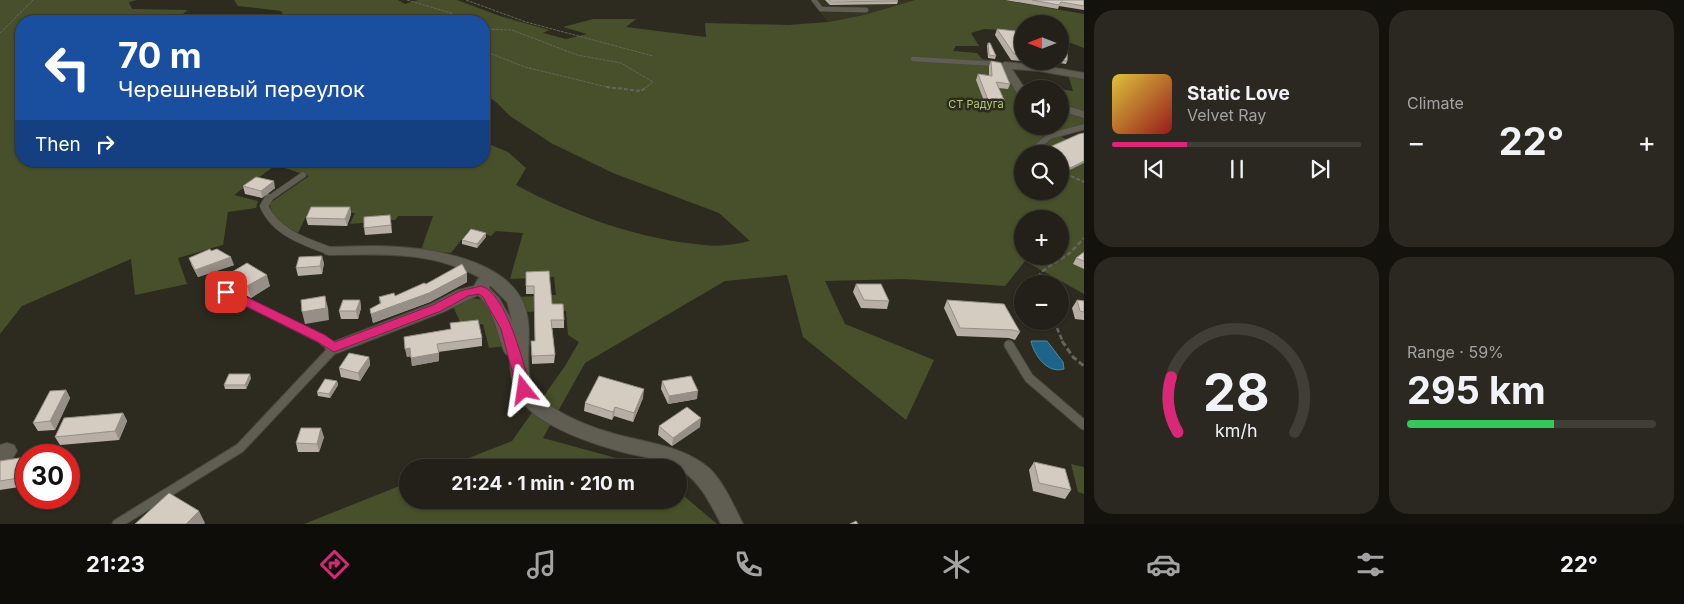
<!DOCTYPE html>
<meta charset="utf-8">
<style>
body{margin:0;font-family:Inter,sans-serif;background:#2a2821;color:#f1f3f6;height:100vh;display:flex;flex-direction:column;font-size:19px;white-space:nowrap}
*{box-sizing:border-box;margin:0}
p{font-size:16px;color:#a2a3a2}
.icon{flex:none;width:28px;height:28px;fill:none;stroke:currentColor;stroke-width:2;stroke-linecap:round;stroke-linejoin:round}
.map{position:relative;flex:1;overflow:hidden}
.sheet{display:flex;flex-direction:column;gap:10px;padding:10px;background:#13120d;width:600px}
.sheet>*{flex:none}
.top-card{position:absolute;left:15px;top:15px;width:475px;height:152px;border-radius:20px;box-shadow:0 1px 4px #0004,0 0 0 1px #3f3e37;background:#1a4fa0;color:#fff;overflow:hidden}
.needle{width:32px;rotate:270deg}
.controls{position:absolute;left:1014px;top:15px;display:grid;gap:10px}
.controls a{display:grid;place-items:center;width:55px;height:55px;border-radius:50%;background:#222018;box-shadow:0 1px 4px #0004,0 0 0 1px #3f3e37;font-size:25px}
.speed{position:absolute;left:15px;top:444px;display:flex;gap:10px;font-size:25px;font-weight:700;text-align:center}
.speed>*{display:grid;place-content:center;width:65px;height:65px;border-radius:50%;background:#222018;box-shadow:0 1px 4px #0004,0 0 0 1px #3f3e37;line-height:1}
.speed .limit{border:8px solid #d22;background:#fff;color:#111}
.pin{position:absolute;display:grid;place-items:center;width:42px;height:42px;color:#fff;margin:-21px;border-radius:10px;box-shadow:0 2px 8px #0006}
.me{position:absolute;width:55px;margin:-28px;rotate:345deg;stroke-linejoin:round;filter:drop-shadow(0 0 4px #0008)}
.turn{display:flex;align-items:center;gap:18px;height:105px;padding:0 20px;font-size:22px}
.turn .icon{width:65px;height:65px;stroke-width:2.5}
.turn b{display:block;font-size:35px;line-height:42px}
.then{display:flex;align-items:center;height:48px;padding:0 20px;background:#0003;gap:10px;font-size:19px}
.big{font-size:38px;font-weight:700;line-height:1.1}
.sheet .tile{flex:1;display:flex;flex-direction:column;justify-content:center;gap:8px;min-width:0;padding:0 18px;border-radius:20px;background:#2a2821}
.sheet .dial{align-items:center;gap:0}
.dial svg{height:130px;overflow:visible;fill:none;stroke:#3f3e37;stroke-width:7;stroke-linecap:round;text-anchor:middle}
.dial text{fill:#f1f3f6;stroke:none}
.song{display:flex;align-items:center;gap:15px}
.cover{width:60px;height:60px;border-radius:8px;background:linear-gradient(135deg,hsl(50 70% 55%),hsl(0 70% 35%))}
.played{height:5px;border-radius:2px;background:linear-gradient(90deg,#db2777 30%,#3f3e37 30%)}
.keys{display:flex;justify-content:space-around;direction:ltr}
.heat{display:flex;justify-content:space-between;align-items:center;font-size:28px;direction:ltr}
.charge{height:8px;border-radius:4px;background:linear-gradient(90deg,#34c759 59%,#3f3e37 0)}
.sheet .tiles{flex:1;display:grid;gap:10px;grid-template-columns:repeat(2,1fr)}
.trip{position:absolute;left:399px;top:459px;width:288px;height:50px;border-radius:25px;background:#222018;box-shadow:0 1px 4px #0004,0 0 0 1px #3f3e37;font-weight:700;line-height:50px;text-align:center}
.tabs{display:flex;height:80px;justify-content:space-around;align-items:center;background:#0e0d0a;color:#a2a3a2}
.tabs .icon{width:35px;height:35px}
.tabs .active{color:#db2777}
.tabs b{font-size:22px;color:#f1f3f6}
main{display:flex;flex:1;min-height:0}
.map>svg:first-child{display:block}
.built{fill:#373424}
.green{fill:#47502a;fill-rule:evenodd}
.water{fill:#1c6489;stroke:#55879f}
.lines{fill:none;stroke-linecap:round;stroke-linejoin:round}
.lane-far3-casing{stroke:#48473e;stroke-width:5.5}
.lane-far2-casing{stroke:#48473e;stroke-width:7}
.lane-far1-casing{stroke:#48473e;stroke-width:9}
.lane-casing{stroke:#48473e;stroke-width:11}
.street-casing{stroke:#48473e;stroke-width:2}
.path-far3{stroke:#66645b;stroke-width:1;stroke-dasharray:3 1;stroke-linecap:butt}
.path-far2{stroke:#66645b;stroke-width:2;stroke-dasharray:4 2;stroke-linecap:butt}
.path-far1{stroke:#66645b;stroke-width:2.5;stroke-dasharray:5 2.5;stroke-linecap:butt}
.path{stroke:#66645b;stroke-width:3;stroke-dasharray:6 3;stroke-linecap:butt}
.lane-far3{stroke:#605e52;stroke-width:4.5}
.lane-far2{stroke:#605e52;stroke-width:5.5}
.lane-far1{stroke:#605e52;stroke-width:8}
.lane{stroke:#605e52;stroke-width:9}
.street{fill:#605e52;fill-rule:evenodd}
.wall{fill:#b7afa6}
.shaded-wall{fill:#958f87}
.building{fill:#d5ccc1;stroke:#958f87}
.route{fill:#db2777;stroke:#8e194d}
.labels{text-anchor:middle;stroke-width:5;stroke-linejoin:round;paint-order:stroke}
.far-park-label{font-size:11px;fill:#b3ca6e;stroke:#2d2b20}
</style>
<main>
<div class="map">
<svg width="1084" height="524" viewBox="0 0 1084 524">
<rect width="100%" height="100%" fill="#2d2b20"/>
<path class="built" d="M810,0H915L864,15L828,22Z"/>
<path class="green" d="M0,0H137L129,2L132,9L188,10L174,21H21V161H484V142L508,152L526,168L516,185C571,215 642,240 705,245C719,247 737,244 750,241L719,213L613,173L551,143L510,116L497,103L484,93V21H286L281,11L238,6L234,0H398L405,4L418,0H457L500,16L549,30L543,33L566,39L587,34L563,27L593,19H636L626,27L706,37L705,23L788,25L828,22L864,15L915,0H1003L1084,14V48L1060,39V24H1022V31L984,29L971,33L979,46H956L953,51L977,53L982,59L1008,63L1022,89V126H1060V89H1048L1049,87L1073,91L1068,74L1084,77V129L1060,136L1084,149V294L1025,261L1005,286L904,279L825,281L845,324L934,360L906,420L803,337L787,275L725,281L585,363L543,438L649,467H446L512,441L565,366L579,342L568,335L566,311L521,312L517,297L556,295L554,277L510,279L523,233L496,231L491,236L469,230L451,253L421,250L433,216H398L395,220L350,224L355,213L308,212L298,233C284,225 271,221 270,203L309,176L276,165L234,195L258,201L256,208L228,212L223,245L178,258L187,284L135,295L131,259L22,306L0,334ZM1022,154H1060V191H1022ZM1022,219H1060V256H1022Z
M471,298L485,300L500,325L505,346L489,348L483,324L462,326L452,304Z
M1071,464L1084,467V494L1078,492Z
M407,483L408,500H678V491L717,524H304Z"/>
<path class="water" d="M1031,341H1047L1063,362L1064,369C1047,374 1034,355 1031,341Z"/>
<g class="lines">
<g class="lane-far3-casing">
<path id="lane-far3" d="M814,0L821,9L866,10
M913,59L998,64"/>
</g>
<g class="lane-far2-casing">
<path id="lane-far2" d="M1028,154L1050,136L1084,127
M267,200L303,175"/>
</g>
<g class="lane-far1-casing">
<path id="lane-far1" d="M269,198L264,206C275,232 305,242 330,251
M213,285L326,342"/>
</g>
<g class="lane-casing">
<path id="lane" d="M1009,345L1029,378L1084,425
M117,524L240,448L334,348L324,341"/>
</g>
<g class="street-casing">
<path id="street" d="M1005,62L1039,65L1084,73V79L1039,71L1012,69L1025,89H1022V96L1018,95L1000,65Z
M1060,104L1084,111V118L1060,111Z
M372,246C419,246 516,256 527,315C534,346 517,380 546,403C566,417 592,428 615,434C647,443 684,446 710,469C724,483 734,506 743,524H721C710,503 699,479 677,468C662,459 643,457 626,453C596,445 543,428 523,403C512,389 510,373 510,356C506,354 506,355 504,351C496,331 495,311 478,295L443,312L340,352L334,354L328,352L325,348L328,344L431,304L458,290L474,286L478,279L480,278C434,251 382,254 330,255L325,254L323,251L325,248L330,247ZM490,285L507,302L512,321L499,298L489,288Z
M7,443L14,445L17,451L7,467L0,469V445Z"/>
</g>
<path class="path-far3" d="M407,0L451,13L463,21
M466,0L526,22L653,56
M484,29L512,30L577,55L621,63L653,82L645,88
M0,33L33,0
M484,51L525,67L611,88"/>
<path class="path-far2" d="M606,87L641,91L647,87
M1060,171L1084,182"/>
<path class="path-far1" d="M1040,284L1037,280L1041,272L1070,253L1084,238
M1054,321L1063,342"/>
<path class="path" d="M1062,341L1073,357L1084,366"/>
<use href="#lane-far3" class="lane-far3"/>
<use href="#lane-far2" class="lane-far2"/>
<use href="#lane-far1" class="lane-far1"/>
<use href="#lane" class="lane"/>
<use href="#street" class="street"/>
</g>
<path class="wall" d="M825,0H897L898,1L897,4L830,5Z
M1005,0H1084V10L1059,6L1058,9Z
M997,29L1022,40V61H1032V62L1011,60L995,35Z
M1060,37L1067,61L1066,64L1053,62L1054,61H1060Z
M988,43L996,56L995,59L988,58L987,46Z
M991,61L1010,84L1008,89L998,88L1005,102L1003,108L986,106L976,80L978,74L989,76V66Z
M243,186L275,188L262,198L245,194Z
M350,207L351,214L347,226L308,225L306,218Z
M391,222L392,233L365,235L364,228Z
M486,237L477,248L462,244V240Z
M211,251L234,265L198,277L192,266L189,258Z
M1084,252V269L1073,264L1076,258Z
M324,263L322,274L298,276L296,268Z
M526,272L564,320V328H552L555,355L554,363L532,364L531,341H535L534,294H526Z
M467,273V282L430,302L373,323L370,309L380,304L379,297L395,296L426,284Z
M227,275L270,286L251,298L231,287Z
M856,284L889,301L887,309L861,308L853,292Z
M360,300L361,308L358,319H341L339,311Z
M947,300L1020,332L1015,340L1009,338L957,336L944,308Z
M1077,300L1084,301V320L1075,319L1072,308Z
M404,337L482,338V346L438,352L439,361L412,366L411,356L407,357Z
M369,357L370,365L360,381L341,377L339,368Z
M251,378L246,389H225L224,385Z
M337,381L338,385L330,398L318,396L317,392Z
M662,381L697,399L668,404L661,389Z
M66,390L70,398L55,430L38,431L33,423Z
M643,398L633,422L614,416L612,420L584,411L585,403Z
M123,413L127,421L119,440L60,445L55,437Z
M659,426L700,427L672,446L658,435Z
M324,437L319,452H298L296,443Z
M26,457V486L0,490V461Z
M1034,462L1071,490L1065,499L1033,491L1029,470Z"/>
<path class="shaded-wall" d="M1084,161V163L1068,171L1060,174V171Z
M274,181L275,188L262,198L261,191Z
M350,207L351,214L347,226L345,219Z
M486,233V237L477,248V244Z
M322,256L324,263L322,274L320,266Z
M231,257L234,265L198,277L195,270Z
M467,273V282L430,302L373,323L371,314Z
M267,275L270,286L251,298L247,286Z
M325,296L328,308L329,320L305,324L302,312Z
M360,300L361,308L358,319L356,311Z
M410,348L411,356L407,357L405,349Z
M439,353V361L412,366L411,358Z
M369,357L370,365L360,381L358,373Z
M250,374L251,378L246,389L245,385Z
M337,381L338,385L330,398L329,394Z
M644,389L643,398L633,422L634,413Z
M66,390L70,398L55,430L50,421Z
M698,391L697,399L668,404L669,396Z
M615,407L614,416L612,420L613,412Z
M123,413L127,421L119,440L115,431Z
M701,418L700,427L672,446L673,438Z
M321,428L324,437L319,452L317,444Z
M199,511L205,523L204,524H186Z"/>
<path class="building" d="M829,0H897L898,1L831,2Z
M1032,0H1084V6L1061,2L1059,5Z
M997,29L1016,31L1022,40V55L1014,54Z
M1060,37L1068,43L1067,61L1060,60Z
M988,43H990L996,56L989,55Z
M991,61L1001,63L1010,84L996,82L1005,102L988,100L978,74L992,76Z
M1084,133V161L1070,168L1060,171V154H1034L1079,134Z
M256,177L274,181L261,191L243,186Z
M311,207H350L345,219L306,218Z
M390,215L391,225L364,228V217Z
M471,229L486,233L477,244L462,240Z
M210,249L211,251L217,249L231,257L195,270L189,258Z
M1084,252V261L1076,258Z
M322,256L320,266L296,268L299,257Z
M247,263L267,275L247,286L227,275Z
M462,264L467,273L429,293L371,314L370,309L381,303L379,297L394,293L395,296L424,283L426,284Z
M549,271L552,304H563L564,320H551L555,355L532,356L531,341H535L534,286H526V272Z
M856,284H881L889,301L864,300Z
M325,296L326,308L302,312L301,300Z
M343,300H360L356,311H339Z
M947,300L1004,304L1020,332L1013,330L960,328Z
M1077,300L1084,301V312L1080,311Z
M478,320L482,338L437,344L439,353L411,358L410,348L405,349L404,337L451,329L450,323Z
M349,353L369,357L358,373L339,368Z
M229,374H250L245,385H224Z
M599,376L644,389L634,413L615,407L613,412L585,403Z
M691,376L698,391L669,396L662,381Z
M325,379L337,381L329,394L317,392Z
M66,390L50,421L33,423L50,391Z
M687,407L701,418L673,438L659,426Z
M123,413L115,431L55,437L64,418Z
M301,428H321L317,444L296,443Z
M26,457V473L24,477L0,481V461Z
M1034,462L1065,469L1071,490L1039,483Z
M169,493L199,511L186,524H135Z
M856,521L858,524H850Z"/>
<path class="route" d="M481,286C507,293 524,366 531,390L529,393H519L517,390L501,329L483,297L479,294L468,296L441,311L334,352L316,341L221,294L220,292L221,289H230L325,335L335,342L433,305L460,291Z"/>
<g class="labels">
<g class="far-park-label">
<text x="976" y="108">СТ Радуга</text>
</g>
</g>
</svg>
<div class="controls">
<a><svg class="needle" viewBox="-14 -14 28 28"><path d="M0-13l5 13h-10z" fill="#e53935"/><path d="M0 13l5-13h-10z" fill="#a2a3a2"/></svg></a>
<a><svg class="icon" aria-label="sound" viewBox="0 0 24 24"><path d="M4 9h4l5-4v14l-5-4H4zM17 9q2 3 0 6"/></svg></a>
<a><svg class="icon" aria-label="search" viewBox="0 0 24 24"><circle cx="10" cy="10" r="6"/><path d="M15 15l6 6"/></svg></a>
<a>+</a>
<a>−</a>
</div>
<div class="speed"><div class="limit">30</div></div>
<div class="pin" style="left:226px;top:292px;background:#d93025"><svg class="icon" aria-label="arrive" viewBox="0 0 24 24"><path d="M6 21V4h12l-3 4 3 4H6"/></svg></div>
<svg class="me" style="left:524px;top:390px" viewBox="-20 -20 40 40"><path d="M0-17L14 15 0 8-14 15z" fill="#db2777" stroke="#fff" stroke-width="4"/></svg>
<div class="trip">21:24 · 1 min · 210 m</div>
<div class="top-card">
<div class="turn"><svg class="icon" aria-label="left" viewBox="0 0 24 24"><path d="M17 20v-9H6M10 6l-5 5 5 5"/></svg><div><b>70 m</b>Черешневый переулок</div></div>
<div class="then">Then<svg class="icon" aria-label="right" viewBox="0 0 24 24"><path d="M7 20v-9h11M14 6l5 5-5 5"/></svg></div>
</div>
</div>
<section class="sheet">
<div class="tiles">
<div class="tile">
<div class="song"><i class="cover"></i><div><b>Static Love</b><p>Velvet Ray</p></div></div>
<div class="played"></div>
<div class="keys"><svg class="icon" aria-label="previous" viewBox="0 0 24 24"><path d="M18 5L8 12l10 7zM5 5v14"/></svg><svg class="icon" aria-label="pause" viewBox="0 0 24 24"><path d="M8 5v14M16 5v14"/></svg><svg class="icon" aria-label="next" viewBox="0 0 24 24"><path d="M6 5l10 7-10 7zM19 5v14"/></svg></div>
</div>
<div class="tile"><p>Climate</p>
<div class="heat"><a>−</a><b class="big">22°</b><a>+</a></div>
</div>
<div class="tile dial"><svg viewBox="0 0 100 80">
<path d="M14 69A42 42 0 1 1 86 69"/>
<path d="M14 69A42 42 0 0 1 10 35" stroke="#db2777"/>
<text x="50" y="56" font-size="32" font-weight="700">28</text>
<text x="50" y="72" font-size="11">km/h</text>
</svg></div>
<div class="tile"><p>Range · 59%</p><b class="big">295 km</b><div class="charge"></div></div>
</div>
</section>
</main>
<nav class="tabs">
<b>21:23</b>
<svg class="icon active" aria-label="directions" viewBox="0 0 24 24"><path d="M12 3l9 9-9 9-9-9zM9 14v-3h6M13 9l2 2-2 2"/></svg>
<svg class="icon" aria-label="music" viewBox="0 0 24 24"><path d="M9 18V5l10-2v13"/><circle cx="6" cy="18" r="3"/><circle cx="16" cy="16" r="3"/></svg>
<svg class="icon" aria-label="phone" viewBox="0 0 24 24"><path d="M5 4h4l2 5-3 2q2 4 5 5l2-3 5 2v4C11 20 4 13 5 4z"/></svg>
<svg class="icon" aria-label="climate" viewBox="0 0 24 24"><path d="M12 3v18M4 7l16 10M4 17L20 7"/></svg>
<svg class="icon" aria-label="car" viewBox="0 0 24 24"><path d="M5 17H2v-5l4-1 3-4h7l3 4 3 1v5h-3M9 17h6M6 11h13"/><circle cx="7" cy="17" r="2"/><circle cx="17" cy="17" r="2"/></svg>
<svg class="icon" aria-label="filters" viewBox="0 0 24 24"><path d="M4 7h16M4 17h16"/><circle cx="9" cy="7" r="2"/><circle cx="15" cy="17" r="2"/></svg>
<b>22°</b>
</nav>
